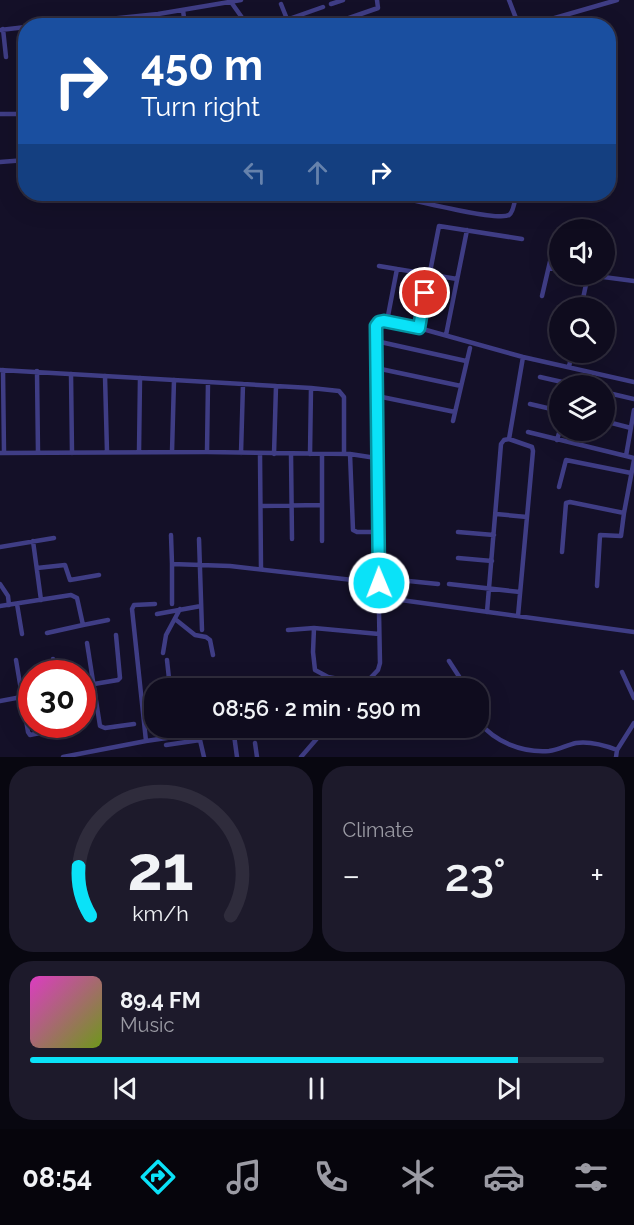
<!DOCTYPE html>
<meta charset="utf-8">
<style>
body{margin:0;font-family:Raleway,sans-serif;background:#1d1a2b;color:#f1f3f6;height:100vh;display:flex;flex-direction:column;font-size:22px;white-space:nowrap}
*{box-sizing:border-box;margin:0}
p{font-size:20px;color:#9b9ba4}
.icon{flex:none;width:33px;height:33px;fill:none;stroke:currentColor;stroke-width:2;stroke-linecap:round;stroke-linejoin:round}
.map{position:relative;height:757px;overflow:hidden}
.side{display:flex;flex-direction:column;gap:9px;padding:9px;background:#080710;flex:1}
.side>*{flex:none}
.guide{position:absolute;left:18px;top:18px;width:598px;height:183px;border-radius:24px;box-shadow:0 6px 24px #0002,0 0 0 2px #2f2c3c;background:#1a4fa0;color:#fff;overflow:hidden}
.controls{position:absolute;left:549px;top:219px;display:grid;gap:12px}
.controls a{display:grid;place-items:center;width:66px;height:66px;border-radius:50%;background:#0f0c1e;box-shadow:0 6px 24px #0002,0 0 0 2px #2f2c3c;font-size:30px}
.speed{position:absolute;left:18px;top:660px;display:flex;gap:12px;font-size:30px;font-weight:700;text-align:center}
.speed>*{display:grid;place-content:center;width:78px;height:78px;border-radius:50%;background:#0f0c1e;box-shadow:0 6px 24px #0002,0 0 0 2px #2f2c3c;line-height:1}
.speed .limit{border:9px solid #d22;background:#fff;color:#111}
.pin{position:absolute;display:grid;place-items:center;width:51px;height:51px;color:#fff;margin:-26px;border:3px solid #fff;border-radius:50%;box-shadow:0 2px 6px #0007}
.me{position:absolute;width:66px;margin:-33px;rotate:359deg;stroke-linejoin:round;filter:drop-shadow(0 0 4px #0008)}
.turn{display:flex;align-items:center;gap:21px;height:126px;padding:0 24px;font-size:27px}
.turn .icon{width:78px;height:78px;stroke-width:2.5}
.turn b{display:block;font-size:42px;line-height:51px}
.lanes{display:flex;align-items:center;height:57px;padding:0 24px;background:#0003;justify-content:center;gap:30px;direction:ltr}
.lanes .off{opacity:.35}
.big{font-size:45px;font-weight:600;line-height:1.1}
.side .card{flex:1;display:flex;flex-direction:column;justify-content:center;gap:9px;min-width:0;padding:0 21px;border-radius:24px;background:#1d1a2b}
.side .dial{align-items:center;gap:0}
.dial svg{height:156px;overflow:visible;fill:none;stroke:#2f2c3c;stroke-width:7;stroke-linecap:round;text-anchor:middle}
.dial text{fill:#f1f3f6;stroke:none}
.song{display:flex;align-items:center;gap:18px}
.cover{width:72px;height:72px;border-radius:9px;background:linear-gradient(135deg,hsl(310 70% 55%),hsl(80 70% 35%))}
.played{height:6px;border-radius:3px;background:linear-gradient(90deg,#0ae2f8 85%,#2f2c3c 85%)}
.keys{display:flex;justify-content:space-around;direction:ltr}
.heat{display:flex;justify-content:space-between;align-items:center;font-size:33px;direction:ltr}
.side .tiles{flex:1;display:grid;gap:9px;grid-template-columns:1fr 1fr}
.card:last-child{grid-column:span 2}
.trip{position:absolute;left:144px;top:678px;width:345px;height:60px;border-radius:24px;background:#0f0c1e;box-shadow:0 6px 24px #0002,0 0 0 2px #2f2c3c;font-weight:600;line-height:60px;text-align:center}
.tabs{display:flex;height:96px;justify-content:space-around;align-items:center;background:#06050c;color:#9b9ba4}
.tabs .icon{width:42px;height:42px}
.tabs .current{color:#0ae2f8}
.tabs b{font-size:27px;color:#f1f3f6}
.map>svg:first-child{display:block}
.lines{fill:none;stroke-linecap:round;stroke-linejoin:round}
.minor{stroke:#3f3d85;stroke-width:4.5}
.route-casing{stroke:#0693a1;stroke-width:15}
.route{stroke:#0ae2f8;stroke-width:10}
</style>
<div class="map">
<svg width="634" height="757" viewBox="0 0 634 757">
<rect width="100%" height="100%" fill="#141028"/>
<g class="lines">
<path class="minor" d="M509,0L519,26
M231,2L248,26
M281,4L287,19
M331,4L343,0
M183,10L185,26
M41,26L158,14L241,0
M269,26L323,7
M326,26L378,8L377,0
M527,26L617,0
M3,29L6,57
M0,30L26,27
M0,114H26
M0,162L26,160
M386,194C404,198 498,222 509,215C514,212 515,199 516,194
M379,266L457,279
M549,268L560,270
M542,296L555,240
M581,308L588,275L634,281
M387,321L397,269
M419,328L439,226L522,239
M446,335L467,230
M376,341L466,361
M569,367L572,352
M376,368L461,386
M0,370L311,388L339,391L344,397V454
M3,370L4,453
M37,371L38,453
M71,374L72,453
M105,376L107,452
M540,377L571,384
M604,392L634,399
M377,396L455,412
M530,404L560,411
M634,410L626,456L634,458
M453,421L470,348
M604,421L631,428
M528,432L626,456
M509,439L532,447L533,451L518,616
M557,440L560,430
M139,452L140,378
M172,452L174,380
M207,452L208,382
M0,453L207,452L350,454L376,458L380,663L378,670L361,688
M241,453L243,384
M260,454L261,569
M274,454L276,386
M291,454L292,539
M310,454L311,388
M322,454V541
M350,454L353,530L357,532H378
M376,458V326L377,323L384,321L419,328L523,357L634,382
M559,487L566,460L631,473
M261,506L321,505
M496,514L527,517
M458,532L494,535
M171,535L172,564
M199,539L202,630
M33,541L41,600
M0,547L54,538
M562,552L566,503L570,502L624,513L634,460
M458,558L492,561
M37,568L65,565L70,580L99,575
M379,578L438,584
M0,584L8,596L9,605
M449,584L520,592
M597,586L600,535L621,536L624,513
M379,597L634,632
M17,604L22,634
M172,604V564L230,566L379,583
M0,606L71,595L77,598L83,625L108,620
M487,612L501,444L504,440L509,439L523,357
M157,614L201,606
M175,619L195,635L206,637L210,640L213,655
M314,628L313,652L315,670L328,677L344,680L352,688
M288,630L314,628L379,634
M47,633L83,625
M87,643L100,726L105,728L134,724
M163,653L166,635L180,609
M53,659L54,674
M16,660L28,732L30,735L45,732
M167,660L170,688
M449,661L460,678L464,688
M622,672L634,698
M82,686L118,680L120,678L116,635
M0,701L32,695
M478,721C495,742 522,753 549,751C558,750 567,745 576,743C590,741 604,745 617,750
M173,728L175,737
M234,735L237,757
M146,741L228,729
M255,743L257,757
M166,745L200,740L204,757
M63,757L146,741L132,609L134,605L155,604
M301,757L326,728
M616,757L617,750L634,723"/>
</g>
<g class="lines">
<g class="route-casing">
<path id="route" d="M379,583L376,326L379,322L384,321L419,328L425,293"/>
</g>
<use href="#route" class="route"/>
</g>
</svg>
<div class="controls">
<a><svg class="icon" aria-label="sound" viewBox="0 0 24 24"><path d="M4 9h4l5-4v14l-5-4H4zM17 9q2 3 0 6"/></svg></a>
<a><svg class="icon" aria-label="search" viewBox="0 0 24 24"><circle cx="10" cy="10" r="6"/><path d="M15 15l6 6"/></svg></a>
<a><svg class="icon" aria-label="layers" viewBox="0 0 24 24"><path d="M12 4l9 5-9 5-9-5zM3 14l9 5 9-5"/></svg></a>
</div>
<div class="speed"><div class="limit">30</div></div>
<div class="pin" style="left:425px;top:293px;background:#d93025"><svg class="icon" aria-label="arrive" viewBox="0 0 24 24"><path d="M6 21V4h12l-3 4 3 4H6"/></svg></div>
<svg class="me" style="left:379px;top:583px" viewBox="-20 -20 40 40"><circle r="17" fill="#0ae2f8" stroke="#fff" stroke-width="3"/><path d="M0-11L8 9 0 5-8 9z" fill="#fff"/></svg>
<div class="trip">08:56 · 2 min · 590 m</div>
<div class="guide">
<div class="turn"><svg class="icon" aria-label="right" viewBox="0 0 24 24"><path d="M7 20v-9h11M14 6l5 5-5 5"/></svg><div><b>450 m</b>Turn right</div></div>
<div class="lanes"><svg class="icon off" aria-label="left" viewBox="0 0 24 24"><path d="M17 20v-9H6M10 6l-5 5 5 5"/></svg><svg class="icon off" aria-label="ahead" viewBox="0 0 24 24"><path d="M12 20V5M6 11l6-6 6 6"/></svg><svg class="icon" aria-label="right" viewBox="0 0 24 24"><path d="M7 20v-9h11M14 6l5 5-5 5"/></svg></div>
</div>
</div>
<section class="side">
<div class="tiles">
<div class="card dial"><svg viewBox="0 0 100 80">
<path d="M14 69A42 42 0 1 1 86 69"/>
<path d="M14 69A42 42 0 0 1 8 44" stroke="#0ae2f8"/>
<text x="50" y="56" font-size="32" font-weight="700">21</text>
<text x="50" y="72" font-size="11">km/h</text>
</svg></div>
<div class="card"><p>Climate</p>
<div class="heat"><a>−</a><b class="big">23°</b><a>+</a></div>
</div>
<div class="card">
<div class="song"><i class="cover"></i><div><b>89.4 FM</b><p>Music</p></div></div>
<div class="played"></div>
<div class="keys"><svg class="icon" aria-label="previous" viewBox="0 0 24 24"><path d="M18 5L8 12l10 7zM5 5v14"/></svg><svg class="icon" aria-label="pause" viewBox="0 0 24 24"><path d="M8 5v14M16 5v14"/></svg><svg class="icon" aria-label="next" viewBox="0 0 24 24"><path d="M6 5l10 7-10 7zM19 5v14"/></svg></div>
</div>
</div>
</section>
<nav class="tabs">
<b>08:54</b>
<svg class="icon current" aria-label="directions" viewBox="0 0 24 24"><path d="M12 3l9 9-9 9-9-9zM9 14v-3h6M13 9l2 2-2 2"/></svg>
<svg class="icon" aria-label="music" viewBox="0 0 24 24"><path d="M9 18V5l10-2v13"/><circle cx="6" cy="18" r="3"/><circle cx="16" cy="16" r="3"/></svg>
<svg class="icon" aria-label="phone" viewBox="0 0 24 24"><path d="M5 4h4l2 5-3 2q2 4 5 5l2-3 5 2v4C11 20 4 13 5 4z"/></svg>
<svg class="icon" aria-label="climate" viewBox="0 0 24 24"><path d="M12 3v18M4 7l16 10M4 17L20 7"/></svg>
<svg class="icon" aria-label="car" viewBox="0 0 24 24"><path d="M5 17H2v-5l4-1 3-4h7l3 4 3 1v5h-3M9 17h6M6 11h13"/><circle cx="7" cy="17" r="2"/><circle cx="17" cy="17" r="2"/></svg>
<svg class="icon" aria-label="filters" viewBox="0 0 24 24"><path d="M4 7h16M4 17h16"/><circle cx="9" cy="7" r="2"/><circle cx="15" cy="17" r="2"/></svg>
</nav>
